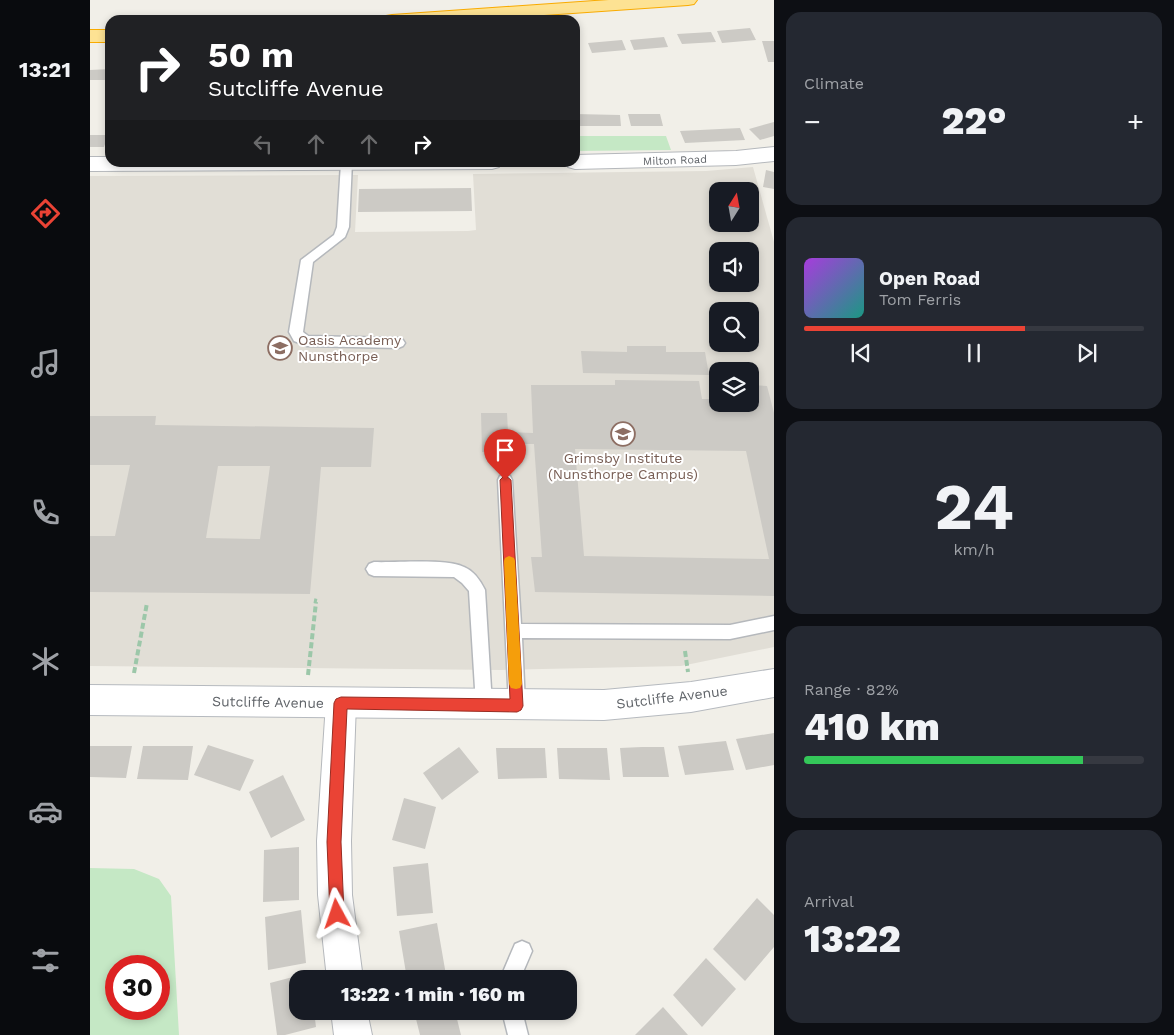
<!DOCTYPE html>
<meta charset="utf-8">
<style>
body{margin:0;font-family:"Work Sans",sans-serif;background:#242831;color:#f1f3f6;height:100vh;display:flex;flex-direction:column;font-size:19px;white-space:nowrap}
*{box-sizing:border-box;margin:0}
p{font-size:16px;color:#9ea1a6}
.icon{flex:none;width:28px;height:28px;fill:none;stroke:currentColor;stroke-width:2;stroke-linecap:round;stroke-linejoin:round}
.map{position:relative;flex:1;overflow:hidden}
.drawer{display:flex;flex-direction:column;gap:12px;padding:12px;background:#0d0f14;width:400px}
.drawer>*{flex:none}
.banner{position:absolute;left:15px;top:15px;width:475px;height:152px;border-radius:15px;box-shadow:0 2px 8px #0003;background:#202124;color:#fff;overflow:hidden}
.needle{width:32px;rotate:11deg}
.controls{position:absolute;left:619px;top:182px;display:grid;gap:10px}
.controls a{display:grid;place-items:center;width:50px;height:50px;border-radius:10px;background:#171b24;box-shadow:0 2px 8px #0003;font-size:25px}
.speed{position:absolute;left:15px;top:955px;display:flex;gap:10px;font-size:25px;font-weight:700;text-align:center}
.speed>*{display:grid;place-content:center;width:65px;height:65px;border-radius:50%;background:#171b24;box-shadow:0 2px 8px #0003;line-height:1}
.speed .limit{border:8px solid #d22;background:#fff;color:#111}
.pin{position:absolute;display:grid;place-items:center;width:42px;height:42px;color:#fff;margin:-51px -21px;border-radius:50% 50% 50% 0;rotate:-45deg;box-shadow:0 0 5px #0007}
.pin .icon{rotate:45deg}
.me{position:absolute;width:55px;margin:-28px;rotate:355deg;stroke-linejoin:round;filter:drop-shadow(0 0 4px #0008)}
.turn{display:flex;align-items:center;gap:18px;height:105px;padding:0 20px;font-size:22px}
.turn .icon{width:65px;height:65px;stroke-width:2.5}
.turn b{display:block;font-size:35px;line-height:42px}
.lanes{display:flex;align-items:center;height:48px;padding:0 20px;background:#0003;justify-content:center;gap:25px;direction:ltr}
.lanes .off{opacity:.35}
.big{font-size:38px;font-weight:800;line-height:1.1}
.drawer .widget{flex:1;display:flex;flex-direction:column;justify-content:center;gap:8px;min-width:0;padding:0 18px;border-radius:15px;background:#242831}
.drawer .dial{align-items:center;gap:0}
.dial b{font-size:65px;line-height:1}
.song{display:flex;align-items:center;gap:15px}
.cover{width:60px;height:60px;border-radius:8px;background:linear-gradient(135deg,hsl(280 70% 55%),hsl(170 70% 35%))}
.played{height:5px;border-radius:2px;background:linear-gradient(90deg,#ea4335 65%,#363941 65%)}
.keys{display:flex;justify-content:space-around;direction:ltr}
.heat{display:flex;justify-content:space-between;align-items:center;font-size:28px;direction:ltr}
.charge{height:8px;border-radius:4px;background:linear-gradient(90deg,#34c759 82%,#363941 0)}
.trip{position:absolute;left:199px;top:970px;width:288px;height:50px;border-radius:15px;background:#171b24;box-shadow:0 2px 8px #0003;font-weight:800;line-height:50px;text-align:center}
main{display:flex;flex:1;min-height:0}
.tabs{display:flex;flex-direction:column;width:90px;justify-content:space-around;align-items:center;background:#090b0e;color:#9ea1a6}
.tabs .icon{width:35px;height:35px}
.tabs .active{color:#ea4335}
.tabs b{font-size:22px;color:#f1f3f6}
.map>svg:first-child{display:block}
.education{fill:#e1ded6;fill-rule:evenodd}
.green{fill:#c5e8c5;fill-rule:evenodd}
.building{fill:#cccac5;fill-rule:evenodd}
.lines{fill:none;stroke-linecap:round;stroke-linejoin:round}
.lane-casing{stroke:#b5b8bc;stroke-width:3}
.street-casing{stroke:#b5b8bc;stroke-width:2}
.secondary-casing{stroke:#b6babf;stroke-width:2}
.highway-casing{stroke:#f9ab00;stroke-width:2}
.path-far1{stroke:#9cc7a9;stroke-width:3;stroke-dasharray:4.5 2.5;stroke-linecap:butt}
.path{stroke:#9cc7a9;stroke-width:4;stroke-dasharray:6 3;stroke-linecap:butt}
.lane{fill:#fff;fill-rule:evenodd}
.street{fill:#fff;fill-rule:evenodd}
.secondary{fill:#fff;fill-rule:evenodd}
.highway{fill:#fde293;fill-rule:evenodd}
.route{fill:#ea4335;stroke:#982c22}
.slow{fill:#f59e0b}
.labels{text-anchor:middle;stroke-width:4;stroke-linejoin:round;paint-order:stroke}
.far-street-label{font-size:11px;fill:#5f6368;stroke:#fff}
.education-label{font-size:14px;fill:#785e54;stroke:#fff;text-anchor:start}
.street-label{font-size:14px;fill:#5f6368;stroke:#fff}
</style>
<main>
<nav class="tabs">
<b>13:21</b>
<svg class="icon active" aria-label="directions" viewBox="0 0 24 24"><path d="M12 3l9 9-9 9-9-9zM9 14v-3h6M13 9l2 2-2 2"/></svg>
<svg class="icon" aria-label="music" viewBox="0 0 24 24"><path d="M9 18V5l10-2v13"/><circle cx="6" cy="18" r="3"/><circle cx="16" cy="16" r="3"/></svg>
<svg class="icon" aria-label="phone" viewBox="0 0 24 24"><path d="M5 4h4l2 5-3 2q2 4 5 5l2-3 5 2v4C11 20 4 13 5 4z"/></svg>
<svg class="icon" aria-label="climate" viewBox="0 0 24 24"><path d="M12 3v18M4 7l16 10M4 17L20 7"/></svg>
<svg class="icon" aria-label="car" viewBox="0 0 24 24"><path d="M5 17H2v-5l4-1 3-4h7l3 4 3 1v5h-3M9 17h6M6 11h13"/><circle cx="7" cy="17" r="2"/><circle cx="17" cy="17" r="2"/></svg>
<svg class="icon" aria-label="filters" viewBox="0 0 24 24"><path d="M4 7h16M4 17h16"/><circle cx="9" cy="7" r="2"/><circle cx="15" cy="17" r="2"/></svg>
</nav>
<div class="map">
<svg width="684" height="1035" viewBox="0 0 684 1035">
<rect width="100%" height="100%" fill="#f1efe8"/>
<path class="education" d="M663,167L684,242V647L591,666L411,670L0,666V176L268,175L265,232L378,231L386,230L383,174L616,171ZM628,191H660V224H628ZM628,251H660V284H628ZM628,311H660V344H628ZM628,371H660V404H628Z"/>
<path class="green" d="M485,136H576L581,150L485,151Z
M0,868L44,869L69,879L81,896L89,1035H0ZM26,966H69V1009H26Z"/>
<path class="building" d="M660,28L666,40L632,43L627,31Z
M621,32L626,42L592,44L587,34Z
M574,37L578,47L544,50L540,40Z
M532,40L536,50L502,53L498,43Z
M672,41H684V62H678Z
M20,69V80H0V70Z
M485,114L530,115L531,126H485Z
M538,114H570L573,126H541Z
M684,122V136L670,140L659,129Z
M650,128L655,140L595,143L590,131Z
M0,135H18L14,147H0Z
M676,170L684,172V189L673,187Z
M381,188L382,211L268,212L269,189Z
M537,346H576V352H615L619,375L493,373L491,351L537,352Z
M525,380L609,381L612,399H628V404H660V385L677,386L684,413V596L445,592L441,557H452L444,444H419V453L392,452L391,413H417L418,432L443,433L441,385H525ZM485,449L656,451L679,559L494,556Z
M0,416H66L65,425L284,428L281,467H231L220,594L0,592V536H25L40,465H0ZM128,466H180L170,539L116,538Z
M684,733V765L656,770L646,739Z
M636,741L644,770L595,775L588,746Z
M118,745L164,760L150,791L104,775Z
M0,746H42L36,778L0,777Z
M53,746H103L98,780L47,779Z
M369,747L389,772L352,800L333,773Z
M552,747H574L579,777H533L530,748Z
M406,748H455L457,778L408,779Z
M467,748H517L520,780L469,779Z
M193,775L215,820L181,838L159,792Z
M314,798L346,807L335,849L302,840Z
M209,847V900L173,902L174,850Z
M338,863L343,913L307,916L303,867Z
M667,898L684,915V947L655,981L623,949Z
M211,910L216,963L178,970L175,917Z
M347,923L356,975L340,979H317L309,931Z
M616,958L646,989L612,1027L583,995Z
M218,973L219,979H208V1011H224L226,1027L195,1035H187L180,983Z
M573,1007L598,1035H545Z
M324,1011H365L371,1035H330Z"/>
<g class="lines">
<g class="lane-casing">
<path id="lane" d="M262,162L259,227L255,237L223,262L213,332L218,336L308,338L313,340L315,343L313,346L308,348L217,346L204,341L199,332L211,260L244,235L247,227L251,163Z
M415,474L420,476L422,480L431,624L640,625L684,616V630L640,639L432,638L435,705L433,711L427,713L421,711L419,705L408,480L410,476Z
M284,562C306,563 356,558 374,567C384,571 390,580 395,590L402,705L400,711L394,713L388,711L386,705L379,591L372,583L364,577L284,576L279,574L276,569L279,564Z
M432,941L439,944L442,951L430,979H410L425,944Z
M412,1011H432L438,1035H418Z"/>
</g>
<g class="street-casing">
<path id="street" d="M684,147V161L646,165L485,169L478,167L475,162H485V155L646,151Z
M0,157H20V162H412L409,167L402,169L0,171Z
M251,688L262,693L266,703L261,841L262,895L273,979H237L228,895L227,841L236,703L240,693Z
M241,1011H277L282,1035H244Z"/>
</g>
<g class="secondary-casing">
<path id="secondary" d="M684,669V697L601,712L514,720L0,715V685L514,690L601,682Z"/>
</g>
<g class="highway-casing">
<path id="highway" d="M519,0H607L604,4L598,5L382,20H293L296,16L302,15Z
M0,30H20V42H0Z"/>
</g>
<path class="path-far1" d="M225,603L226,598"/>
<path class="path" d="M595,651L598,672
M44,673L57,603
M218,675L226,602"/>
<use href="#lane" class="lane"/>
<use href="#street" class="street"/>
<use href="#secondary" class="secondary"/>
<use href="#highway" class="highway"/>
</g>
<path class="route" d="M415,475L421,480L433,706L431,710L427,712L257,709L251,842L254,914L252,919L247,921L242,919L240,914L237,842L244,703L246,699L251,697L420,699L410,480Z"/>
<path class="slow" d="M419,556L424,558L425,561L432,684L430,688L426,689L421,688L419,684L414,561L415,558Z"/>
<defs>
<g id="school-ring" transform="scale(1.25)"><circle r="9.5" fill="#fff" stroke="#8d6e63" stroke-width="1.5"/><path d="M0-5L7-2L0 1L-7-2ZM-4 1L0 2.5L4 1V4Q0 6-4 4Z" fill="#8d6e63"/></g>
<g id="university-ring" transform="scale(1.25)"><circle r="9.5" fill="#fff" stroke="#8d6e63" stroke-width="1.5"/><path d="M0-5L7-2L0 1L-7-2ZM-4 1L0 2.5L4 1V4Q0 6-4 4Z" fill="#8d6e63"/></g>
</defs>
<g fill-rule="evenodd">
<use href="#school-ring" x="190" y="348"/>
<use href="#university-ring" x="533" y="434"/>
</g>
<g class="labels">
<g class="far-street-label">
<text transform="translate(585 160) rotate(-2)" y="4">Milton Road</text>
</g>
<g class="education-label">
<text x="208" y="345">Oasis Academy<tspan x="208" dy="16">Nunsthorpe</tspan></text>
<text x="533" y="463" text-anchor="middle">Grimsby Institute<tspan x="533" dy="16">(Nunsthorpe Campus)</tspan></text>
</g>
<g class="street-label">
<text transform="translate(582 697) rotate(-7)" y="5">Sutcliffe Avenue</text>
<text transform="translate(178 702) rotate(1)" y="5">Sutcliffe Avenue</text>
</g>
</g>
</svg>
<div class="controls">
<a><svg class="needle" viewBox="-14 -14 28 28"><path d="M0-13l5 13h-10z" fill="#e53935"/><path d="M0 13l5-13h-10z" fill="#9ea1a6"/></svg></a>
<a><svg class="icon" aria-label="sound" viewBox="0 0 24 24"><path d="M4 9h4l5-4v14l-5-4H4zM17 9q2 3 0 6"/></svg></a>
<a><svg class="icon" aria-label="search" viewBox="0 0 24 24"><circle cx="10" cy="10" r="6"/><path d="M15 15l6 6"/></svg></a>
<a><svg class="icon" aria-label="layers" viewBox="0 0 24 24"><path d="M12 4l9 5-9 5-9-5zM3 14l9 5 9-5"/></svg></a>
</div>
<div class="speed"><div class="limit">30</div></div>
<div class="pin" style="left:415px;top:480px;background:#d93025"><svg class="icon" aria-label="arrive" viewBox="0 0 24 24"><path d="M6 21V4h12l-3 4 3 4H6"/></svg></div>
<svg class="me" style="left:247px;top:914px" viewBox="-20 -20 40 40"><path d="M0-17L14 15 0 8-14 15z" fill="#ea4335" stroke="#fff" stroke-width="4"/></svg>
<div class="trip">13:22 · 1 min · 160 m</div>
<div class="banner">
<div class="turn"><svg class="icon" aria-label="right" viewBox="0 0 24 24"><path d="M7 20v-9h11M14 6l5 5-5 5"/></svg><div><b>50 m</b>Sutcliffe Avenue</div></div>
<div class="lanes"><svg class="icon off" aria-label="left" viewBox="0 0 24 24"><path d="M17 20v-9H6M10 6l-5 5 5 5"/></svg><svg class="icon off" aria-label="ahead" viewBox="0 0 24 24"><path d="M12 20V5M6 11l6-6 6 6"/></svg><svg class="icon off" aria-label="ahead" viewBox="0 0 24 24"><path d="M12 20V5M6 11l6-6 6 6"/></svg><svg class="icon" aria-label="right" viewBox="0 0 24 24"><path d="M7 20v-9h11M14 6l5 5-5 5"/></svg></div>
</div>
</div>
<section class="drawer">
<div class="widget"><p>Climate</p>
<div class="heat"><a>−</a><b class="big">22°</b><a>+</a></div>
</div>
<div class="widget">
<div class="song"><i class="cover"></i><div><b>Open Road</b><p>Tom Ferris</p></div></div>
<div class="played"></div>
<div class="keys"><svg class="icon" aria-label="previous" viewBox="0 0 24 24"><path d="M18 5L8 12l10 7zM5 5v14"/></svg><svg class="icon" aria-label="pause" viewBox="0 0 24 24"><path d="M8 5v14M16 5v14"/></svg><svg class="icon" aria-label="next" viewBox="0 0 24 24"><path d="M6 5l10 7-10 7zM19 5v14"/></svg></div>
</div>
<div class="widget dial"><b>24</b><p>km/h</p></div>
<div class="widget"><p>Range · 82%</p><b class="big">410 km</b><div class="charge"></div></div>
<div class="widget"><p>Arrival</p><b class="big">13:22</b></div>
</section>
</main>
